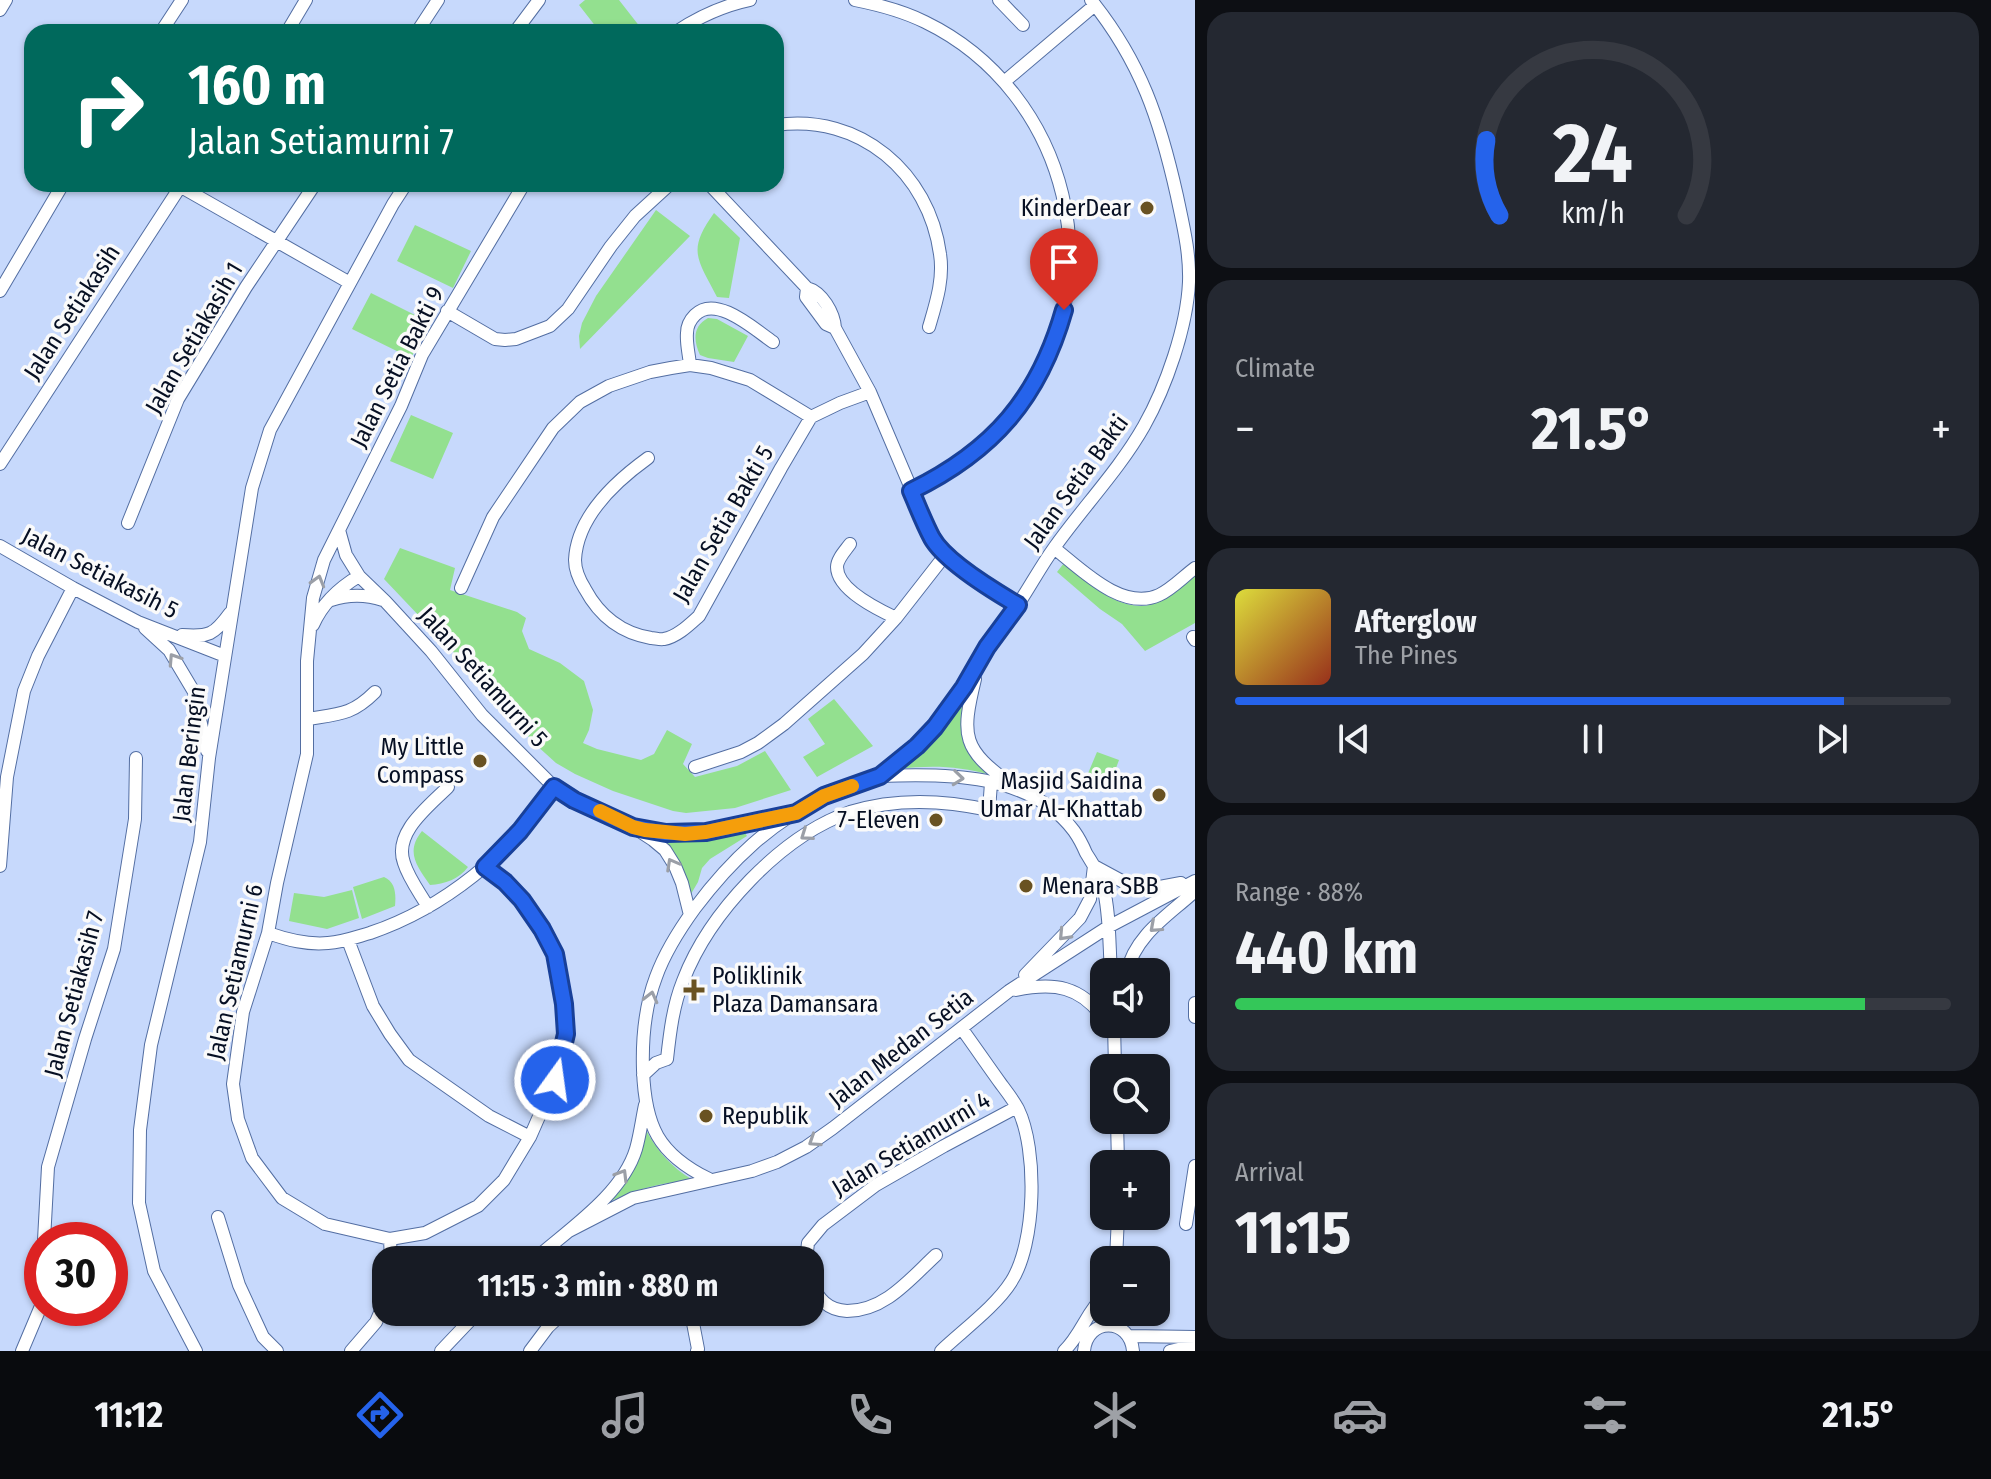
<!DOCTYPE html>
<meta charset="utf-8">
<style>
body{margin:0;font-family:"Fira Sans Condensed",sans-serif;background:#242831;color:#f1f3f6;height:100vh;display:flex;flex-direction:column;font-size:30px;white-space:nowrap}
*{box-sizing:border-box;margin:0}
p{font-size:26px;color:#9ea1a6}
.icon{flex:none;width:44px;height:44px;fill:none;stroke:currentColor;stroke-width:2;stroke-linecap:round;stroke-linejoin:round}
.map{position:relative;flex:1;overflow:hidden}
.panel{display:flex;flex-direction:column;gap:12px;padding:12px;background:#0d0f14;width:796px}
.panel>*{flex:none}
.guide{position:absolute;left:24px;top:24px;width:760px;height:168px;border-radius:24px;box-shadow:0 2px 6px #0004;background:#00695c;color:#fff;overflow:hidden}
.tools{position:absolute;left:1090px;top:958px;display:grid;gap:16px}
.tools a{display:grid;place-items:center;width:80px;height:80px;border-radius:16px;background:#171b24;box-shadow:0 2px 6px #0004;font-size:40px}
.speed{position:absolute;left:24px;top:1222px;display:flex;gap:16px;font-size:40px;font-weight:700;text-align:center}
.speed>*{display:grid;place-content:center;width:104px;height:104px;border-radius:50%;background:#171b24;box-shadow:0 2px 6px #0004;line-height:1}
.speed .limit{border:12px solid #d22;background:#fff;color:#111}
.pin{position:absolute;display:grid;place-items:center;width:68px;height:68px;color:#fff;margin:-82px -34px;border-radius:50% 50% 50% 0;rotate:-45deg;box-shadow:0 0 8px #0007}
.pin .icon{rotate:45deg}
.me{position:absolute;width:88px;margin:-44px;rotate:14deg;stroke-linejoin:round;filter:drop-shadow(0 0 6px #0008)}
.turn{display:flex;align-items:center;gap:28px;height:168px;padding:0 32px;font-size:36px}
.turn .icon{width:104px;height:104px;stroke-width:2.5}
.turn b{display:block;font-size:56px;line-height:68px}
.big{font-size:60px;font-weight:700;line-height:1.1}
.panel .tile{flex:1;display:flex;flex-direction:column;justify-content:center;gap:12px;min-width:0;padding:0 28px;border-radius:24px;background:#242831}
.panel .dial{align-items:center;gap:0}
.dial svg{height:208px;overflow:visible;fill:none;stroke:#363941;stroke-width:7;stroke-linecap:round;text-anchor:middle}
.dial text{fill:#f1f3f6;stroke:none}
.song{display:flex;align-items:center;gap:24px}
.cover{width:96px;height:96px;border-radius:12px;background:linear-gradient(135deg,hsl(60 70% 55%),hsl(10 70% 35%))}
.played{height:8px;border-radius:4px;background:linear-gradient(90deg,#2563eb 85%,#363941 85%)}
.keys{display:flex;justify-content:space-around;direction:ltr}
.heat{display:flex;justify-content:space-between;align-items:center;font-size:44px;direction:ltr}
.charge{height:12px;border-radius:6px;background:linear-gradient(90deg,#34c759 88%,#363941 0)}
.trip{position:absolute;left:372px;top:1246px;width:452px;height:80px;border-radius:24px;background:#171b24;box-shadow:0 2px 6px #0004;font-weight:700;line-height:80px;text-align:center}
.dock{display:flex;height:128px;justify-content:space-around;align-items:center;background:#090b0e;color:#9ea1a6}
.dock .icon{width:56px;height:56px}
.dock .current{color:#2563eb}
.dock b{font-size:36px;color:#f1f3f6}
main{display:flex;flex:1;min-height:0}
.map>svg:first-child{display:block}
.green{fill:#93e08f}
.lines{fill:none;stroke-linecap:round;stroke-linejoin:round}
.minor-casing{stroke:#536ea2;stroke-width:14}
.minor{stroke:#fff;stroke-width:12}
.oneway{stroke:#9b9fa7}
.route-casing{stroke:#184099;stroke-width:20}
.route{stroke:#2563eb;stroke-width:14}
.slow{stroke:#f59e0b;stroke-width:14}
.poi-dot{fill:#695222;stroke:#fafafa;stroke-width:3}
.labels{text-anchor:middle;stroke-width:7;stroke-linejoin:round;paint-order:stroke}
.poi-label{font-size:24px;fill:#060f23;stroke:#fafafa;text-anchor:end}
.street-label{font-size:24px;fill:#060f23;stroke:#fafafa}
</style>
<main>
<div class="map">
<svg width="1195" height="1351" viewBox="0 0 1195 1351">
<rect width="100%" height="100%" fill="#c7d9fc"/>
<path class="green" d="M585,0H619L644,32H600L579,5Z
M656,210L690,236L580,349L579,336L582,323L596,296Z
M714,213L740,238L729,298L717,297C697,258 687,251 714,213Z
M415,225L471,251L453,288L397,261Z
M371,293L429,322L411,358L352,329Z
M708,318L717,319L748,336L734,362L708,358L700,355C693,340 693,326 708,318Z
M411,415L453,433L433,479L390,461Z
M400,548L455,568L450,590L517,612L526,618L522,631L529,649L560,663L584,681L593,710L589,730L583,743L597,749L641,760L654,754L667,730L692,744L683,764L695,777L737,766L765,751L791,790L735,808L686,813L673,811L613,791L575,774L556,763L535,744L478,678L384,579Z
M1064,563C1086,582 1121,614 1153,604C1168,599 1183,584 1195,574V623L1145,651L1122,624L1100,609L1057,572Z
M963,696C961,716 959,741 973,758C978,765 986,770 992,775C956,766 934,765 897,769C925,748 945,726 963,696Z
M834,699L873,746L817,777L803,757L825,744L808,719Z
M1097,752L1119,760L1107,792L1084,783Z
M741,827L747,836L710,859L702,868L698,882L688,899L653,834Z
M422,831L468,867C459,879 445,884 430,885C417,866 405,852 422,831Z
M384,877C396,882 396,895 395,906L362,919L353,887Z
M352,890L359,918L327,929L289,921L294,893L324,897Z
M645,1128C656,1150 672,1168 693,1180C664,1182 637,1189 611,1201L625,1182Z"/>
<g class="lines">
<g class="minor-casing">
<path id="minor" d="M855,0C880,5 903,11 925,22C1069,92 1117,283 1016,410C987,446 952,471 911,491
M999,0L1023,25
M0,10L6,0
M161,32L182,0
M287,32L306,0
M417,32L438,0
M515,32L539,0
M676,32C700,16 722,6 750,0
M1004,82L1095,5
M776,125C860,113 929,173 940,254C944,279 936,303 929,327
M176,184L350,283
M709,184L807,288C822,292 834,313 835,328L870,392L933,540C956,566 988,587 1018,605
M807,288L806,297L826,324L835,328
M0,291L63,184
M447,311L495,339L505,340L516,339L550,326L568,309L611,246L635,216L670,184
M690,365C689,354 686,343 687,333C687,326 690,320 695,315C716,294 754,329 773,342
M648,458C616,481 577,516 575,560C575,570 580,581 585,589C599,615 621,633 651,638C655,638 660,640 664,639C677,637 690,624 699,616L781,468L811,417L840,403L870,392
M0,464L182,184
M128,523L178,399L246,287L315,184
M339,530L346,555L359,576L385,601L431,651L482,715L554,787L574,800L633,827L653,840L665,850L675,866L682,883L690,915
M850,544C845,551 837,559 837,567C837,590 879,610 896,618
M0,546L73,588L138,622L225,656
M1054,548C1081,569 1122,612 1159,595C1172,589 1184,576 1195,568
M461,588L493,517L553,428L580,402L609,386L650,372L671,368L690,365L711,368L750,380L811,417
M331,600C349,594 365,594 383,600
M313,625C322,604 339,588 359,576
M145,628L169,650L194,692L207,751
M182,635C209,637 214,635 230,613
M1193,637L1195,640
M975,679C961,737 962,749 1012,785
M308,719C339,714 352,715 375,692
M695,767L741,752L758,743L784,724L863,654L896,618L946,554
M880,776C945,773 1031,773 1074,831C1079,838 1083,846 1086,853C1092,863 1100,874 1103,886C1110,913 1109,944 1111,972
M640,829C694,840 740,824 792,814
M0,866L7,777L24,691L38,656L73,588
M1094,866L1131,886L1149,889L1181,883
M485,867L505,882L522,900L542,929L555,954L564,1004L566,1034L562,1055L555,1080L530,1137L504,1180L478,1206L425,1233L390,1239L325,1224L282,1198L252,1158L238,1119L233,1084L243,1012L268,933L277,883L307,754V661L313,598L324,560L401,406L422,355L524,184
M428,907C420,893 409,879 404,863C393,833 428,807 448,787
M268,933C288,940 307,945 328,943C343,942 356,937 370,933C444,908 512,853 554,787
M348,940L373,1006L390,1034L409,1060L489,1116L530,1137
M1127,972C1135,935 1169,915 1195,891
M1025,975L1080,918L1090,899L1094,866
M1016,990C1054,982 1081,986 1104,1019
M1195,1003V1017
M1114,1024L1115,1068
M667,1059C670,1032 673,1006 683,981C709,913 781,836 850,812C895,798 944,800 989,810L991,783
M643,1075L656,1063L667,1059
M1117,1120L1118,1164
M709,1179C658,1154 645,1126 643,1070C642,1039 645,1006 656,977C665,952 679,930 695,908C731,860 770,823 825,796C842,787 862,784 879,776C893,769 907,755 919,744C937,726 954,704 968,682C975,669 981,656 989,644C999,630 1009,617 1019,603C1031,585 1041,566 1054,548C1083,507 1119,470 1144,426C1166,387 1187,327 1189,282C1190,252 1183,225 1177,196C1160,120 1141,62 1091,0
M218,1217L239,1285L263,1337L277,1351
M1186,1224L1195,1166
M569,1231L633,1198L752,1171L777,1162L806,1147L833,1128L1009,991L1108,927L1195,881
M390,1239L391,1260
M44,1240L48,1167L85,1039L114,949L135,819L136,758
M534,1260C569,1229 622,1195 636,1149C640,1135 642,1119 645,1105
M806,1260L808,1243L823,1225L876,1185L944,1146L1017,1107
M1116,1260L1118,1216
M810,1282C819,1299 827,1310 847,1311C885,1311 910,1279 936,1255
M688,1312L693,1323L698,1349L697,1351
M1129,1336L1195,1337
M22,1351L41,1306L42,1285
M196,1351L154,1271L139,1203L140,1130L151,1045L200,842L209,758L252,488L270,430L393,204L406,184
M351,1351L376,1322L386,1299
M441,1351L478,1312
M530,1351L548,1327L564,1312
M941,1351C962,1331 996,1306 1011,1282C1036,1244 1038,1150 1018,1109C1014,1101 1007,1092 1001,1084C988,1066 975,1047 962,1029
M1064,1351C1081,1335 1087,1311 1104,1296
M1084,1351C1087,1317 1130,1317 1133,1351
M1170,1351L1195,1345"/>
</g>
<use href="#minor" class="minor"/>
</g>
<defs><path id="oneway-chevron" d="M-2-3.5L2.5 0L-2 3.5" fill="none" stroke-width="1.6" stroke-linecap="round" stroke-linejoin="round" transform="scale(2)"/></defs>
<g class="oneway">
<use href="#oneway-chevron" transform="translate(318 581) rotate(-74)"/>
<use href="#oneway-chevron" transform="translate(174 659) rotate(-123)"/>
<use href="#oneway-chevron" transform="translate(958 778) rotate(6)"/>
<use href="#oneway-chevron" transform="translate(806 835) rotate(145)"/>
<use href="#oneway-chevron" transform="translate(672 864) rotate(-119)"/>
<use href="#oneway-chevron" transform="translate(1155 927) rotate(138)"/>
<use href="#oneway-chevron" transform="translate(1064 935) rotate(133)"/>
<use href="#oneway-chevron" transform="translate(651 997) rotate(-76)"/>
<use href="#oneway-chevron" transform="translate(814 1141) rotate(147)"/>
<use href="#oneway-chevron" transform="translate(622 1175) rotate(-59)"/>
</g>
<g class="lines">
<g class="route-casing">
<path id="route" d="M555,1080L566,1034L564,1004L555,954L542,929L522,900L505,882L485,867L520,831L554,787L574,800L633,827L666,833L706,832L796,813L824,796L880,776L917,746L935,727L964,687L987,647L1018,605C994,591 945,561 932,538C924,523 918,507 911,491C993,451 1039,398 1064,310"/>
</g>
<use href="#route" class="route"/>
<path class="slow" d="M600,811L633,827L645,830L685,834L706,832L796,813L824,796L852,786"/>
</g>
<g class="poi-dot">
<circle cx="1147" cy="208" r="8"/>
<circle cx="480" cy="761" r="8"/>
<circle cx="1159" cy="795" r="8"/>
<circle cx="936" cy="820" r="8"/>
<circle cx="1026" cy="886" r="8"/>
<path d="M690 978h8v8h8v8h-8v8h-8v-8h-8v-8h8z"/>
<circle cx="706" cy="1116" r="8"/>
</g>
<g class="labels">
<g class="poi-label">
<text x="1131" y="216">KinderDear</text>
<text x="464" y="755">My Little<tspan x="464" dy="28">Compass</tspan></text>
<text x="1143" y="789">Masjid Saidina<tspan x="1143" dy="28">Umar Al-Khattab</tspan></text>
<text x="920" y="828">7-Eleven</text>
<text x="1042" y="894" text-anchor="start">Menara SBB</text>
<text x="712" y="984" text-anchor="start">Poliklinik<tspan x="712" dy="28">Plaza Damansara</tspan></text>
<text x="722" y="1124" text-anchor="start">Republik</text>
</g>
<g class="street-label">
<text transform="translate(72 312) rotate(-57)" y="8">Jalan Setiakasih</text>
<text transform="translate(194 338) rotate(-60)" y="8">Jalan Setiakasih 1</text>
<text transform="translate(397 367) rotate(-63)" y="8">Jalan Setia Bakti 9</text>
<text transform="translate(1076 482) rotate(-54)" y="8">Jalan Setia Bakti</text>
<text transform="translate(723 524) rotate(-60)" y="8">Jalan Setia Bakti 5</text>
<text transform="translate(100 573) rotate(27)" y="8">Jalan Setiakasih 5</text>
<text transform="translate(483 677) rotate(48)" y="8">Jalan Setiamurni 5</text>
<text transform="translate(189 754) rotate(-83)" y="8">Jalan Beringin</text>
<text transform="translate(235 972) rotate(-77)" y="8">Jalan Setiamurni 6</text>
<text transform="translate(74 994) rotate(-75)" y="8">Jalan Setiakasih 7</text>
<text transform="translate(901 1048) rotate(-38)" y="8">Jalan Medan Setia</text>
<text transform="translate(911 1144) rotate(-31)" y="8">Jalan Setiamurni 4</text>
</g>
</g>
</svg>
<div class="tools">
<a><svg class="icon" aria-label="sound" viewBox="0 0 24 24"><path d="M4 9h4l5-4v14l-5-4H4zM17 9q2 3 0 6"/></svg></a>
<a><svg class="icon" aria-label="search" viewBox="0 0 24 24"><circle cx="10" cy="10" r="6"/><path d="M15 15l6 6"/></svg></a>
<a>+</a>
<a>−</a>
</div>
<div class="speed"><div class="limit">30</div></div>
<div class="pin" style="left:1064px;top:310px;background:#d93025"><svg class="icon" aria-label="arrive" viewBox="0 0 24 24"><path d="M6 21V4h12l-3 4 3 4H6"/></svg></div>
<svg class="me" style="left:555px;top:1080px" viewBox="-20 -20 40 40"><circle r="17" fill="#2563eb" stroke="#fff" stroke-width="3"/><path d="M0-11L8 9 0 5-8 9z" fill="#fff"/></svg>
<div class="trip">11:15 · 3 min · 880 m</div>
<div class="guide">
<div class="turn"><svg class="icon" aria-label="right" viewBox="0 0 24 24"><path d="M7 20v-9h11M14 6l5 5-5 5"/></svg><div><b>160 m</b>Jalan Setiamurni 7</div></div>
</div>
</div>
<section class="panel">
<div class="tile dial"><svg viewBox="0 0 100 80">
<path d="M14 69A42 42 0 1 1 86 69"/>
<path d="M14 69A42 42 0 0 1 9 40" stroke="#2563eb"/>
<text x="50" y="56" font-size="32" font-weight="700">24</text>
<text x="50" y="72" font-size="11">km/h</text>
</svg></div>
<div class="tile"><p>Climate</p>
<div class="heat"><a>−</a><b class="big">21.5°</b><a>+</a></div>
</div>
<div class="tile">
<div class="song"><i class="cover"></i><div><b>Afterglow</b><p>The Pines</p></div></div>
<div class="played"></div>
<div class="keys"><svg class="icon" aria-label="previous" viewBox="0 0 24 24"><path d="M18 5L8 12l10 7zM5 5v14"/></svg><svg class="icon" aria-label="pause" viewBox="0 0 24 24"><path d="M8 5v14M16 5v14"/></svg><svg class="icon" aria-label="next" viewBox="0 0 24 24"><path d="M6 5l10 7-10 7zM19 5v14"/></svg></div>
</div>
<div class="tile"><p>Range · 88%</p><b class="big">440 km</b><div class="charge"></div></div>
<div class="tile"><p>Arrival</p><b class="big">11:15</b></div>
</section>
</main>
<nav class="dock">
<b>11:12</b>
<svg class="icon current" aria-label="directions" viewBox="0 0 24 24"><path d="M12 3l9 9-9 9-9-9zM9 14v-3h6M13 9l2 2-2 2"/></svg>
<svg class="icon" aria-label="music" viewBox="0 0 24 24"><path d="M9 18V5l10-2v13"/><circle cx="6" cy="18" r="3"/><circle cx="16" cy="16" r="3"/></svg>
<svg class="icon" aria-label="phone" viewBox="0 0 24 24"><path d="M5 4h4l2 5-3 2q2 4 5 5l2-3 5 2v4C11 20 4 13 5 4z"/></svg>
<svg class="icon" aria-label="climate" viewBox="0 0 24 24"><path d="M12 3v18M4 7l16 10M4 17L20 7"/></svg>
<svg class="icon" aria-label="car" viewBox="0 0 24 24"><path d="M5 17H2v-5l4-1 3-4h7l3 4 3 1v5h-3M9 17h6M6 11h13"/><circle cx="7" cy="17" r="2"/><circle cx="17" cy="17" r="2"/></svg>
<svg class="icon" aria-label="filters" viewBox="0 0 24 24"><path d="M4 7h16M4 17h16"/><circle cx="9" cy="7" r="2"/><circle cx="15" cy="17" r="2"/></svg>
<b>21.5°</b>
</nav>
